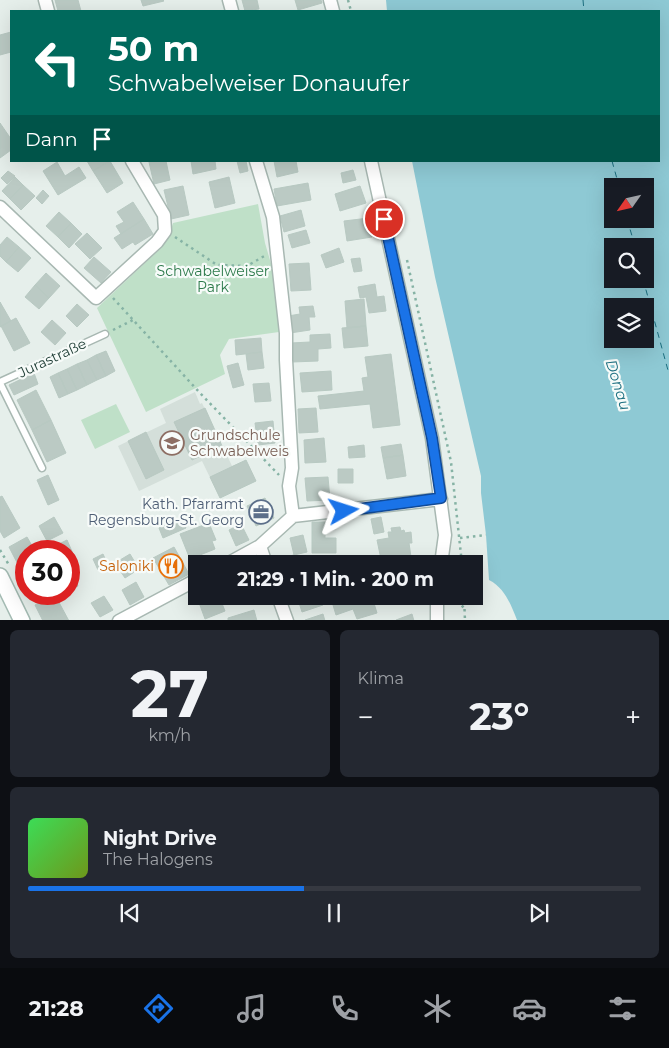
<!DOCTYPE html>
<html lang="de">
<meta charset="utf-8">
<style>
body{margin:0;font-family:Montserrat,sans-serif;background:#242831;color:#f1f3f6;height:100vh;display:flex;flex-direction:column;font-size:19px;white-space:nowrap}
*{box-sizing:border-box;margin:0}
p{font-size:16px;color:#9ea1a6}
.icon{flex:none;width:28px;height:28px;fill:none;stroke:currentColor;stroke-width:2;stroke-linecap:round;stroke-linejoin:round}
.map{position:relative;height:620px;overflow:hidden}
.panel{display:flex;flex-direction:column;gap:10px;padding:10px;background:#0d0f14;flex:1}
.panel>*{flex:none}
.guide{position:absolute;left:10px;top:10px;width:650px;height:152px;border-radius:0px;box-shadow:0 5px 20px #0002;background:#00695c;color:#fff;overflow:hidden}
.needle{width:32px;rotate:236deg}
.controls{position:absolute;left:604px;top:178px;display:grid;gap:10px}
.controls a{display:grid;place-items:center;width:50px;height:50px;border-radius:0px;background:#171b24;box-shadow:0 5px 20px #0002;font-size:25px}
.speed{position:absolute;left:15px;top:540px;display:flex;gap:10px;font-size:25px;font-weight:700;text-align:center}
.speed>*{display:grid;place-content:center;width:65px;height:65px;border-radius:50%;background:#171b24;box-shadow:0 5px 20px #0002;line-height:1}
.speed .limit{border:8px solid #d22;background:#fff;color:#111}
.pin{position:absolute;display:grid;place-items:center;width:42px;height:42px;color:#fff;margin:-21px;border:2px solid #fff;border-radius:50%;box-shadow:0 1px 5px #0007}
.me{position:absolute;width:55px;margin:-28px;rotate:84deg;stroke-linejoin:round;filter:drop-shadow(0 0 4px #0008)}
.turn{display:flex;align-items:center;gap:18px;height:105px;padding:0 15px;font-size:22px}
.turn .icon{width:65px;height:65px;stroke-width:2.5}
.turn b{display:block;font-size:35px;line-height:42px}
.then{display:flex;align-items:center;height:48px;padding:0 15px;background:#0003;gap:10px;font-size:19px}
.big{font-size:38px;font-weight:700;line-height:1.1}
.panel .card{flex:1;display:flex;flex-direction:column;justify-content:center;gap:8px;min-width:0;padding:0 18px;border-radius:8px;background:#242831}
.panel .dial{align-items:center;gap:0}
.dial b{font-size:65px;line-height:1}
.song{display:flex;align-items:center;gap:15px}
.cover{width:60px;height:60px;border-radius:8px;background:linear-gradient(135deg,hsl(130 70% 55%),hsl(80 70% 35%))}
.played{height:5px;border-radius:2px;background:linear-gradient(90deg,#1a73e8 45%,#363941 45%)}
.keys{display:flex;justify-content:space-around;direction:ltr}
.heat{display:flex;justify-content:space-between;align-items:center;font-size:28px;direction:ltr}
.panel .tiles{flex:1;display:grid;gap:10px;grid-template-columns:1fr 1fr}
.card:last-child{grid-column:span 2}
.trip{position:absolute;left:188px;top:555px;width:295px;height:50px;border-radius:0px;background:#171b24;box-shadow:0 5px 20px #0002;font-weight:700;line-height:50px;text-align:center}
.dock{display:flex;height:80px;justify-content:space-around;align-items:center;background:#090b0e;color:#9ea1a6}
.dock .icon{width:35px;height:35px}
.dock .selected{color:#1a73e8}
.dock b{font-size:22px;color:#f1f3f6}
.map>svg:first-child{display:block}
.built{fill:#d4dfda}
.green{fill:#bfe0c8}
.water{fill:#8ec9d4;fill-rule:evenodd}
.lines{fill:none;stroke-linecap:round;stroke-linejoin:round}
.ferry{stroke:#1c6f80;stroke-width:1;stroke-dasharray:6 5;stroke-linecap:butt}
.building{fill:#bbcac4;stroke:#b8c9c2}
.lane-casing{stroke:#a8b8b2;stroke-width:9}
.street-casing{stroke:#a8b8b2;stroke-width:15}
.secondary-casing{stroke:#a4bbb3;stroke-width:18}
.path{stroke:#86b3a5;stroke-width:2.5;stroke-dasharray:2.5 4;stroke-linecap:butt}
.lane{stroke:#fff;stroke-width:6}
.street{stroke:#fff;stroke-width:12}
.secondary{stroke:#fff;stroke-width:15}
.route-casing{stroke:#114b97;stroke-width:12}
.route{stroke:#1a73e8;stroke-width:9}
.labels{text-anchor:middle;stroke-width:4.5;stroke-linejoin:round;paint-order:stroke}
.park-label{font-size:14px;fill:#2d7a4b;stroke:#f7fbf9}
.street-label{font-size:14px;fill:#24423a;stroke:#f7fbf9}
.education-label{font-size:14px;fill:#785e54;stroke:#f7fbf9;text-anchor:start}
.service-label{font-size:14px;fill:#4e5e75;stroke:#f7fbf9;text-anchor:end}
.food-label{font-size:14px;fill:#c56008;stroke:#f7fbf9;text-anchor:end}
.water-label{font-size:15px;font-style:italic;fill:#1c6f80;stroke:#f7fbf9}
</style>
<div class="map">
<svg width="669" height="621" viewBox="0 0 669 621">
<rect width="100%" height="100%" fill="#e6efeb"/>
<path class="built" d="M195,392L200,404L202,403L232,466L246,460L256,481L220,498L202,461L139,491L118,446L166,423L160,409Z"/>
<path class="green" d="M258,204L265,243L274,274L279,332L229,339L220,355L225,374L146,412L97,308L160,249L168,239L173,223Z
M116,404L130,432L95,449L81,420Z"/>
<path class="water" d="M386,0H669V620H517C511,605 505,588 489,580L486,535L481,493V476L435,277L412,161H659V11H387ZM612,186H645V219H612ZM612,246H645V279H612ZM612,306H645V339H612Z"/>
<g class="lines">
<path class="ferry" d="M583,0L584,11
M612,161L619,186
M627,219L635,246
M643,279L669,374"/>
</g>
<path class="building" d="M55,0H78L81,11H58Z
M141,0H163L164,1L143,6Z
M242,0H257L259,9L245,11Z
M295,0H321L322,3L298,10Z
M11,32V52L0,55V35Z
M0,123L11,139V150L0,158Z
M87,161H109L93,171Z
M110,161L123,183L107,193L93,171Z
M166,161L170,180L154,184L149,162Z
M191,161H215L216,169L193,174Z
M237,161H246L248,171L240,173Z
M274,161H296L298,172L277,177Z
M57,162L65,176L79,167L86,178L58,195L43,171Z
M353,170L356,180L343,183L341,173Z
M8,171L15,176L7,184L1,178Z
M15,177L23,185L10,199L2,191Z
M229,177L235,203L215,208L209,182Z
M308,183L311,200L277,206L274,189Z
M23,185L35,196L21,210L10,199Z
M183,186L189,215L171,219L164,190Z
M360,186L366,203L340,211L335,194Z
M43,190L49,196L42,204L36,198Z
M133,202L144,219L121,234L116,226L124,222L117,212Z
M301,210L305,226L284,232L280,216Z
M59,212L71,223L58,237L46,226Z
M369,218L372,237L347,241L344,221Z
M144,219L153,234L135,245L133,242L122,249L114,238Z
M71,223L82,234L69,248L58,237Z
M306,230L310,243L292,248L288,235Z
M87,233L102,248L90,259L75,244Z
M7,237L19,247L6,262L0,256V245Z
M19,247L31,258L18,272L6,262Z
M339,248L344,262L326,268L321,255Z
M94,257L111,272L101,283L84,268Z
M360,258L362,271L354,272L351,259Z
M309,263L311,290L291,291L289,264Z
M46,273L60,286L49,298L35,285Z
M375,284L377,297L384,296L386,311L369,313L366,297L360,298L358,287Z
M35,285L49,298L39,309L25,297Z
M364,299L366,326L347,328L345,301Z
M0,302L11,321L0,327Z
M77,304L89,315L77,327L66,316Z
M313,306L315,317H309L310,330L290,333L288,316L300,314L299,307Z
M16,318L30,343L14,351L1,326Z
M52,320L66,333L55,345L41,332Z
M366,326L368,346L344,348L342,328Z
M330,334L331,348L318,349V361L292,362L291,343L310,342V335Z
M261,338L262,352L236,355L235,340Z
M106,351L115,371L106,376L96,355Z
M262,352L264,368L248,370L246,354Z
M391,354L400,425L373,428L370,404L320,409L318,396L364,391L362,378L368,377L365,357Z
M96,355L106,376L97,380L87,360Z
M87,360L97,380L87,385L77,364Z
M238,363L244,385L233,388L227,366Z
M77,364L87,385L77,390L67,369Z
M67,369L77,390L68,394L58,373Z
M331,371L332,390L302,392L300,373Z
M34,373L38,384L14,395L9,385Z
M58,373L68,394L59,398L50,377Z
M269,383L271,401L255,402L253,384Z
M36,390L51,420L32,430L17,400Z
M205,408L222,446L192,460L174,422Z
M316,408L318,432L299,433L298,409Z
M51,420L66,453L47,462L32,430Z
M273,421L275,443L258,445L255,423Z
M146,432L164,470L146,479L128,441Z
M324,438L326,462L305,463L304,440Z
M401,444L403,455L383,458L381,447Z
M364,445L365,457L349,458L348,447Z
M403,455L406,476L387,479L383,458Z
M246,460L256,481L220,498L210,477Z
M338,469H353V483H338Z
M48,475L59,500L48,505L37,480Z
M328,477L330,500L307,501L305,478Z
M2,496L20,528L4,538L0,531V497Z
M265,498L274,518L256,526L247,506Z
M54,517L63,533L47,541L39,526Z
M381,517L384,532L374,534L371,519Z
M181,518L186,528L163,538L159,528Z
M312,522H325V538H336V553H312Z
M209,523L216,540L212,541L215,549L190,559L180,534Z
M241,524L249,540L236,546L229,530Z
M400,527L401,531L404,530L405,533L411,532L412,543H409L412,564H382L377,540L389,538L388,532H392L391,528Z
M303,535L307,552L294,555L290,538Z
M27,537L35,551H26V580L9,547Z
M67,540L74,556L69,558V551H52L51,548Z
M174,547L189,574L169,585L153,558Z
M103,554L108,565L98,570L93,559Z
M130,554L139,569L125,578L115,563Z
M294,555L296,564H276L275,559Z
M347,557L349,564H318Z
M69,571L78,586L69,591Z
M136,582L144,597L130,605L122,590Z
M55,595L69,621H43L35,605Z
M104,596L113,610L100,617L91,603Z
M219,596L225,611L205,619L197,597Z
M251,596H267V598L253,602Z
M297,596H320L323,605L302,612Z
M372,597L377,613L357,619L353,609L336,615L333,605L350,599L351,603Z
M254,610L257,621H228V618Z
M323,614L325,621H305V620Z
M412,614L414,621H397L396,620Z"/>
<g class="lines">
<g class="lane-casing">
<path id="lane" d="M0,382L105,334
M0,383L42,468"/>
</g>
<g class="street-casing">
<path id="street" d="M45,0L48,11
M229,0L232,11
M330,0L333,11
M256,161L273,217L286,333V360L292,468L289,486L293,516
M371,161L432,438L445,535L441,564
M0,207L96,298L157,242L165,231L164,215L132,161
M260,546L266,564
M227,564L260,546L293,516L441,499
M278,596L287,621
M437,596V621
M119,621L196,580"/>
</g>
<g class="secondary-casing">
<path id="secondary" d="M0,576L22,621"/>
</g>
<path class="path" d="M348,0L351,11
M175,237L217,265L247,266L266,255
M407,260L451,462L462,564
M113,298L200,393L279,475
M113,330L133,320
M460,538L486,535
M0,550L9,565
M453,596L464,608
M464,596L465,621"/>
<use href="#lane" class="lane"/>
<use href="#street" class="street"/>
<use href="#secondary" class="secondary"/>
</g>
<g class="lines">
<g class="route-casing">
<path id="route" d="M344,511L441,498L432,438L384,219"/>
</g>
<use href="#route" class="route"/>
</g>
<defs>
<g id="school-ring" transform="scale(1.25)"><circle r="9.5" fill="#f7fbf9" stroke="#8d6e63" stroke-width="1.5"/><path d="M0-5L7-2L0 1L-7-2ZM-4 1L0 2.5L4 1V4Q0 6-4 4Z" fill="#8d6e63"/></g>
<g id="office-ring" transform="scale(1.25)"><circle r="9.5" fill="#f7fbf9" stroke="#5c6f8a" stroke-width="1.5"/><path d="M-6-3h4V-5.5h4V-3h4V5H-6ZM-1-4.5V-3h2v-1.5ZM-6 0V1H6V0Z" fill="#5c6f8a"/></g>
<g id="restaurant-ring" transform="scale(1.25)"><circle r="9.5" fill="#f7fbf9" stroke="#e8710a" stroke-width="1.5"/><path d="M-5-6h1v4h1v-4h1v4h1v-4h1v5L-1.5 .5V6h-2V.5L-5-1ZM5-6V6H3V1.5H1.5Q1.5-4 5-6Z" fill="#e8710a"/></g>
</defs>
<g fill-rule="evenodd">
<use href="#school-ring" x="172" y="443"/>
<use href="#office-ring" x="261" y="512"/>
<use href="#restaurant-ring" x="171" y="566"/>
</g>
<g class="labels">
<g class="park-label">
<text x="213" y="276">Schwabelweiser<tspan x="213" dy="16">Park</tspan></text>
</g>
<g class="street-label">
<text transform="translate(52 358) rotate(-25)" y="5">Jurastraße</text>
</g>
<g class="education-label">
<text x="190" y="440">Grundschule<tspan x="190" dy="16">Schwabelweis</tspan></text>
</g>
<g class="service-label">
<text x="244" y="509">Kath. Pfarramt<tspan x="244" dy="16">Regensburg-St. Georg</tspan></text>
</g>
<g class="food-label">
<text x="154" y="571">Saloniki</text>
</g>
<g class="water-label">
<text transform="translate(618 385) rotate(73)" y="5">Donau</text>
</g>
</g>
</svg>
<div class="controls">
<a><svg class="needle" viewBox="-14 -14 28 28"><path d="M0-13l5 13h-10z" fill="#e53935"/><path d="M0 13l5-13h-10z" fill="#9ea1a6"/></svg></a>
<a><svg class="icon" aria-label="search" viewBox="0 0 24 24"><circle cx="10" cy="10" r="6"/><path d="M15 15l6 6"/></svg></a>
<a><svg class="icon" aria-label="layers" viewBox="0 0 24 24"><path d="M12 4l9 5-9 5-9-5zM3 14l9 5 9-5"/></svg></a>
</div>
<div class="speed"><div class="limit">30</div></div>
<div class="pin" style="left:384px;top:219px;background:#d93025"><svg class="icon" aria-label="arrive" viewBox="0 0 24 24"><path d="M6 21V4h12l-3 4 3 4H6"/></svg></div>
<svg class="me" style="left:344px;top:511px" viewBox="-20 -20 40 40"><path d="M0-17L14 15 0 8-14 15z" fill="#1a73e8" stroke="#fff" stroke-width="4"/></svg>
<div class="trip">21:29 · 1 Min. · 200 m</div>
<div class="guide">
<div class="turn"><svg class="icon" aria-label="left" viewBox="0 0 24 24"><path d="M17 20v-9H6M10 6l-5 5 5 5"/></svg><div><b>50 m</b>Schwabelweiser Donauufer</div></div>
<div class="then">Dann<svg class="icon" aria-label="arrive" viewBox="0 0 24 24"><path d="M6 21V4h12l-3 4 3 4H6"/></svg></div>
</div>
</div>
<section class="panel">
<div class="tiles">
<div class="card dial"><b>27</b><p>km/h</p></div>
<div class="card"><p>Klima</p>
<div class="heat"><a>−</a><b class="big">23°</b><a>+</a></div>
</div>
<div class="card">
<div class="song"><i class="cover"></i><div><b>Night Drive</b><p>The Halogens</p></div></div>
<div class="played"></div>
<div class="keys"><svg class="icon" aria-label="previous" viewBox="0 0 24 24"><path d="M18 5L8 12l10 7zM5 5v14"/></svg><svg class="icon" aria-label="pause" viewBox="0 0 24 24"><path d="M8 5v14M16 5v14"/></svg><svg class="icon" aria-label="next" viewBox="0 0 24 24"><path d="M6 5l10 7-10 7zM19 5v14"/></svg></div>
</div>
</div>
</section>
<nav class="dock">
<b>21:28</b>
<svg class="icon selected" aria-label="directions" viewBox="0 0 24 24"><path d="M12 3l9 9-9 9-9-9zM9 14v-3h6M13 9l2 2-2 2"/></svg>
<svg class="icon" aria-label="music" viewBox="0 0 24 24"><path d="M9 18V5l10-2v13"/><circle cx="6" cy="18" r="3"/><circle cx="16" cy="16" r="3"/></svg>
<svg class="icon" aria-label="phone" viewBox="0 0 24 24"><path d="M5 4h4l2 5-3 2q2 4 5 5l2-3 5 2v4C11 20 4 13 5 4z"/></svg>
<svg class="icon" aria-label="climate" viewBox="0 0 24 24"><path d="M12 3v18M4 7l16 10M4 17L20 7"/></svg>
<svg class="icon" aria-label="car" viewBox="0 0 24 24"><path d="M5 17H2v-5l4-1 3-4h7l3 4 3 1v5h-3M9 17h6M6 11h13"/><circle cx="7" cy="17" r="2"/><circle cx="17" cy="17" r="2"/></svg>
<svg class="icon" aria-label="filters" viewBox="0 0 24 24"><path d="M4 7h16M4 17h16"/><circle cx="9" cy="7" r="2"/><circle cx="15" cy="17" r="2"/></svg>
</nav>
